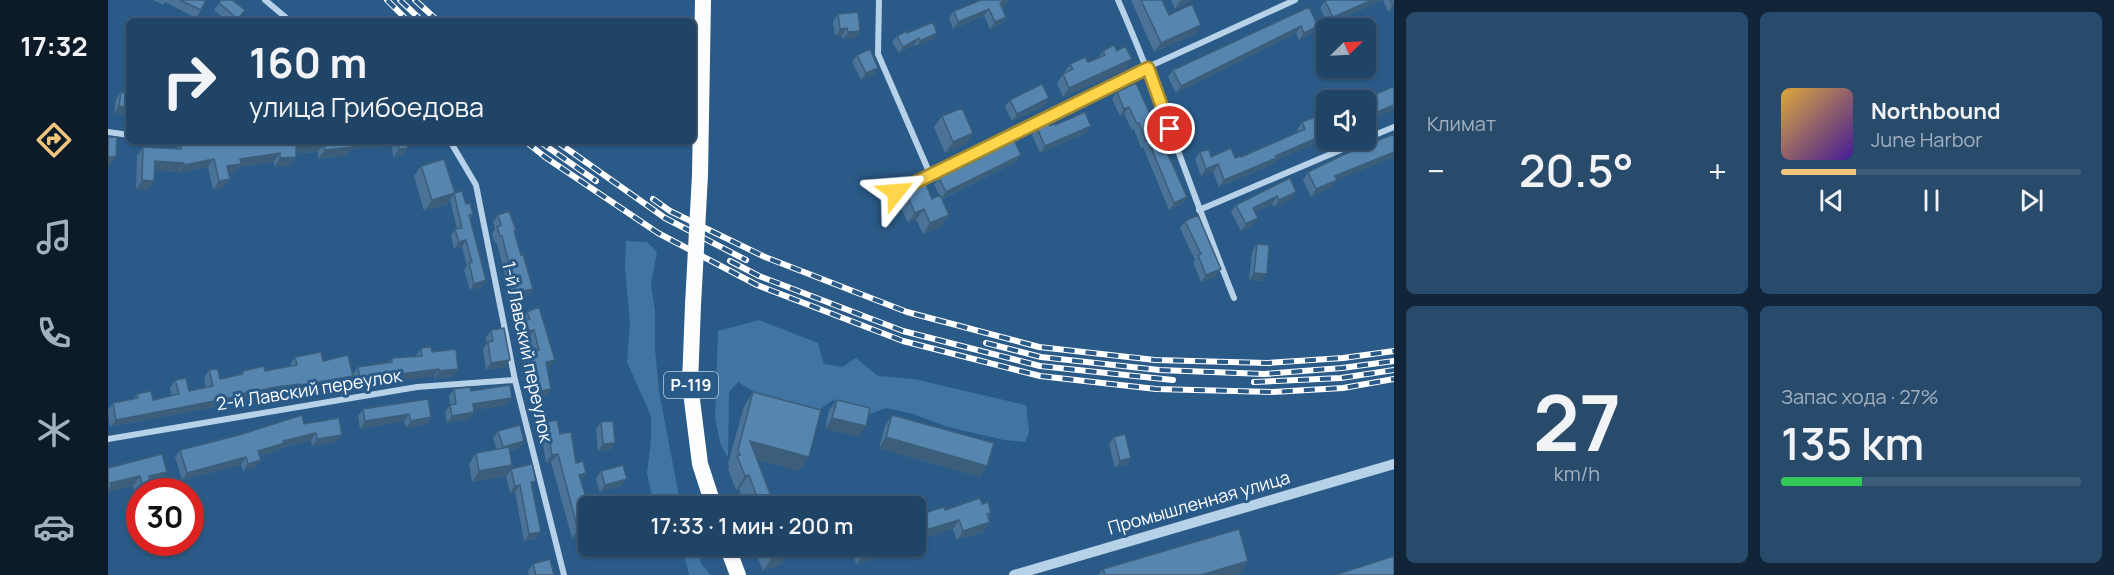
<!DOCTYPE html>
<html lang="ru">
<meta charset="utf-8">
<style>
body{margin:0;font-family:Manrope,sans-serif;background:#284b6b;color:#f1f3f6;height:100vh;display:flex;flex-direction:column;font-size:22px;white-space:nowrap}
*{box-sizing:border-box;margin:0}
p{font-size:20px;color:#a2b0bf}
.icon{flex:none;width:33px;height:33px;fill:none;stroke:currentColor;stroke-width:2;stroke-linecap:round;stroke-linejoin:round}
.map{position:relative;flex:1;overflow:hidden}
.side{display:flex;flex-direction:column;gap:12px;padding:12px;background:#122538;width:720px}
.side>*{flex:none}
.banner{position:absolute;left:18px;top:18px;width:570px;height:126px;border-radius:9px;box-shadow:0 2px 4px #0004,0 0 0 2px #3d5c79;background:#204465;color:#f1f3f6;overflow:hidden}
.needle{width:39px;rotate:66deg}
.fabs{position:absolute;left:1208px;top:18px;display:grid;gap:12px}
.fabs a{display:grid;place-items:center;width:60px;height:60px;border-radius:9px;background:#204465;box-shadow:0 2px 4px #0004,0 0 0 2px #3d5c79;font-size:30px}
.speed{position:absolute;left:18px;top:478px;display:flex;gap:12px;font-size:30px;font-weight:700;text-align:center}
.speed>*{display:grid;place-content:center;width:78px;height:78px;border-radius:50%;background:#204465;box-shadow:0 2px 4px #0004,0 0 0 2px #3d5c79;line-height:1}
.speed .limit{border:9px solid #d22;background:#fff;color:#111}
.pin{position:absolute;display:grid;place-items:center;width:51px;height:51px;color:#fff;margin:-26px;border:3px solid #fff;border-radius:50%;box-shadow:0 2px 6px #0007}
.me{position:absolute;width:66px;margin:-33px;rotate:62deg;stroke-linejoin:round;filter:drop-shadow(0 0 4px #0008)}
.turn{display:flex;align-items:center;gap:21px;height:126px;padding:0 24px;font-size:27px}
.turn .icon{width:78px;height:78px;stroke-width:2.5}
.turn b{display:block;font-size:42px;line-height:51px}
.big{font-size:45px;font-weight:600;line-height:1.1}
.side .tile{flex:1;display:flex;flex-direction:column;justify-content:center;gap:9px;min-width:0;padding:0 21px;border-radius:9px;background:#284b6b}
.side .dial{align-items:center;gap:0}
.dial b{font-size:78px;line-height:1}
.song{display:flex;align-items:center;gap:18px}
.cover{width:72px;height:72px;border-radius:9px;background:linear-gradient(135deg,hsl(40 70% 55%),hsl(260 70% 35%))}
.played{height:6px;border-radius:3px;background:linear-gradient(90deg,#efc57d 25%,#3d5c79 25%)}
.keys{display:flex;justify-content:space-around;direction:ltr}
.heat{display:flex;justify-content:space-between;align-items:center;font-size:33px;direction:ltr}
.charge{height:9px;border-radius:4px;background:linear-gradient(90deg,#34c759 27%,#3d5c79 0)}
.side .tiles{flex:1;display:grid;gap:12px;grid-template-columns:repeat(2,1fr)}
.trip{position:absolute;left:470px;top:496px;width:348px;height:60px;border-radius:9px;background:#204465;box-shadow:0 2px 4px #0004,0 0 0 2px #3d5c79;font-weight:600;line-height:60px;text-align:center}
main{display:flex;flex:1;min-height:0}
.tabs{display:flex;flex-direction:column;width:108px;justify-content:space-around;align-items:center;background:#0d1b28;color:#a2b0bf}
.tabs .icon{width:42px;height:42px}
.tabs .active{color:#efc57d}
.tabs b{font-size:27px;color:#f1f3f6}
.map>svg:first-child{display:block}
.green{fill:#3f74a3}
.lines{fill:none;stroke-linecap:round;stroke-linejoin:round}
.minor{stroke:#b6d1e8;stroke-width:6}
.tertiary{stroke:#b6d1e8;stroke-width:10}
.trunk{stroke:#fcfdfe;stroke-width:16}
.rail-casing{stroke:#fff;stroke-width:6}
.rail{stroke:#2a5a87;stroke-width:4;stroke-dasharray:11;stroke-linecap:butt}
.trunk-bridge{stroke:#fcfdfe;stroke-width:16}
.wall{fill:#4a7397}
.shaded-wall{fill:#3c5e7b}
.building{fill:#5686b0;stroke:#3c5e7b;stroke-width:1.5}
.route-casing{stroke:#a68a30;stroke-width:15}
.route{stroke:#ffd54a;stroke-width:10}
.labels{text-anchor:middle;stroke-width:6;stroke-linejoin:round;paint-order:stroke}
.shield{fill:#2a5a87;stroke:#bfcedb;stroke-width:1.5}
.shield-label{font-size:16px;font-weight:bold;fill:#fff}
.street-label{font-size:18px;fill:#fff;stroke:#2a5a87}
</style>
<main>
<nav class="tabs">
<b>17:32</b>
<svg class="icon active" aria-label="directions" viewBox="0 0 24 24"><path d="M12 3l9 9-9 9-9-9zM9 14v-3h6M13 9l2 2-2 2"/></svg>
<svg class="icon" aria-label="music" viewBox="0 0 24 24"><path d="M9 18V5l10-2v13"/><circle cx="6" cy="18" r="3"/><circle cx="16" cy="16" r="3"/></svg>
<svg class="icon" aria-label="phone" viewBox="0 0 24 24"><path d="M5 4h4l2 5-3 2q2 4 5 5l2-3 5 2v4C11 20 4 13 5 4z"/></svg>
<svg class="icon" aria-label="climate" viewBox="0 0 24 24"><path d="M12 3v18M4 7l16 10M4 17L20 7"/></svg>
<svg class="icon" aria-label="car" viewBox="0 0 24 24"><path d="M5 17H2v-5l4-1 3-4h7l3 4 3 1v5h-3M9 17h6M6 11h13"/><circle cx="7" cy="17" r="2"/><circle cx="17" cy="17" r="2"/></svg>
</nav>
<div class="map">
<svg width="1286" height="575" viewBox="0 0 1286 575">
<rect width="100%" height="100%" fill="#2a5a87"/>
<path class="green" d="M518,241L539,242L549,252L543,284L547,311V348L551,391L573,507H550L544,497L539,473L543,439V416L519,362L522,324L517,269Z
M651,320L710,343L716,364L734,367L748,358L770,376L806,379L918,405L921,432L917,442L896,440L840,427L805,414L778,408L759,415L725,400L707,413L653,396L630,382L621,392L620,458L612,443L607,417L610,331Z
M571,546H594L595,548L592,562L603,575H581L576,555Z"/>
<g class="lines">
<path class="minor" d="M157,0L182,21
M771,0L770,54L822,174
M1010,0C1053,97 1086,199 1126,298
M0,132L21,135
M1257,139L1286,127
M342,141L368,185L407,380L456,575
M787,192L1040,67L1187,0
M1091,210L1256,140
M0,439L309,387L407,380"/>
<path class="tertiary" d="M906,575L1286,464"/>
<path class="trunk" d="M592,175L595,0
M585,305L582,384L592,464L606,507
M619,546L630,575"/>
<g class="rail-casing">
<path id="rail" d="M279,0L300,21
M292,0L314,21
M307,0L330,21
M417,141L437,157L550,233L649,285L795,341L932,376L1048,389L1164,392L1235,388L1286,379
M431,141L488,181
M448,141L557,218L638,260
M545,199L562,211L657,257L799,312L931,347L1047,360L1159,363L1235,358L1286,351
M622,261L651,276L795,331L932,366L1065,380
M878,343L933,357L1051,370L1156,374L1234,368L1286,361
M1146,382L1233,378L1286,370"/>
</g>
<use href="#rail" class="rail"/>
<path class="trunk-bridge" d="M585,305L592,175"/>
</g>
<path class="wall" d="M45,0H98L93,10L88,18L57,2L55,5Z
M113,0L137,10L129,21H119L106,10Z
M1023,0H1054L1061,15L1087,34L1046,52Z
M1063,0H1084L1067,9Z
M1219,0H1286V9L1280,12L1275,0L1220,24L1212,8L1217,1Z
M898,5L893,7V24L882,29L876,16L845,29L841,18L846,11Z
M1201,7L1205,33L1191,40L1188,33L1068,93L1060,77L1065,70Z
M730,14L752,31L747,38L735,39L734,36H727L725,22Z
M799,33H829L825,39L808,46L807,44L791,53L784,42L789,36Z
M995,51L1018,69L955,97L949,83L962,64L980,62L990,58Z
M749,55L770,68L765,75L753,80L744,62Z
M1028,83L1079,197L1074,204L1061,210L1035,147L1033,148L1026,129L1024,130L1016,114L1012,116L1004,99L1009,92Z
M13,92L21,93L6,113L8,99Z
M902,100L936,106L904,121L897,107Z
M1218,113L1165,162L1163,165L1111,187L1105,172L1093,176L1087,159L1092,152L1103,157L1127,158L1133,157L1190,132L1189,130L1194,122Z
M834,116L858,144L837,153L826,127Z
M947,125L978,133L932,153L924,135L929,128Z
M85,141H299L294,156L285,157L284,146L243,149L239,155L210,159V152L188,153L182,166L166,167V162L131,167L127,173L121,174L122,179L116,187L105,190L100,167L70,173V172L47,170L46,181L40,190L28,189L29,156L35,147L68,149L72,144Z
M874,156L908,162L834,199L841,215L834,226L815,234L808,219L800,223L790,201L797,191L824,199L832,196L826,185L831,178L872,159Z
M313,166L347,193L358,204L365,214L362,219L378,280L374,287L362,290L356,270L359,266L354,247L346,249L343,236L347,229H349L342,200L339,204L316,211L306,176Z
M1200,172L1228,181L1224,187L1203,197L1195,180Z
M1182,178L1183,199L1166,207L1164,204L1147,212L1145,225L1133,231L1123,212L1128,205Z
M390,215L408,230L406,233L425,289L420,296L403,299L389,243H387L384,234L387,229L385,222Z
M1077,221L1108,276L1093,282L1085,262L1087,260L1072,228Z
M1149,244L1159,274L1154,281L1141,280L1144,252Z
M419,312L442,367L439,368L443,389L438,396L427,398L422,372L419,373L415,360L420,353L425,352L421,337L416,339L412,328L416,323L414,319Z
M383,330L397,367L378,370L375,349L379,343L378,338Z
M313,348L324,352L345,376L326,379V376L247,386L245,374L250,367L281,362L284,358L308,356Z
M187,357L215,361L245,376L239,383L187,393V391L164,394L123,402L122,404L2,427L0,410L5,403L25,399L29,394L45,400L64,396L62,388L67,380L81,391L98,387L96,378L101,370L112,379L132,374L135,371H157L182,366V365Z
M346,389L363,391L399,405L366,410V412L361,419L339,423L337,412L342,405L341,396Z
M645,392L701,457L691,471L648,459L667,507H634L636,503L631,489L628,490L620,469L621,467L620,464L636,406Z
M729,400L750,437L717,428L721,410Z
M255,409L323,417L318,425L298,428L296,421L252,429L250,416Z
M784,415L879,466L872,477L771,448L777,426Z
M439,422L452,434L468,463L473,480L480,534L464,538L443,462L438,463L433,431Z
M493,422L507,443L502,450L490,451L488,429Z
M196,424L229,442L204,446L203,440L172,448L171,450L152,456L148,467L135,471L133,465L74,480L67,457L72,450Z
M390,431L416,441L411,448L402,451L397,476L364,482L361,464L368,453L389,450L385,438Z
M1006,437L1023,458L1018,465L1007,468L1001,444Z
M0,468L59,472L52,481L42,483L27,495L25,486L0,492Z
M403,469L424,486L428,539L416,541L407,492L402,493L398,476Z
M493,471L513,486L492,492L488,479Z
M874,504L883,513L880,518L882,522L875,532L849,540L837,510Z
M645,546H682L674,564L655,571Z
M743,546H800L796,552L748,564Z
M425,564L446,575H421L420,571Z
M995,569L1131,575H990Z"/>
<path class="shaded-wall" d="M899,0H901L898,5L887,10L892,3Z
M1075,0H1084L1067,9L1072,1Z
M1264,0H1275L1220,24L1225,17Z
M1285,5H1286V9L1280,12Z
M881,9L876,16L845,29L850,22Z
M898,17L893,24L882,29L887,22Z
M1093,25L1087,34L1046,52L1053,43Z
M1193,26L1188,33L1068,93L1073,86Z
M1210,26L1205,33L1191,40L1196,33Z
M739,28L734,36H727L732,29Z
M752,31L747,38L735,39L740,32Z
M829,33L825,39L808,46L812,41Z
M811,38L807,44L791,53L795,47Z
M1024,59L1018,69L955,97L961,88Z
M770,68L765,75L753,80L758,73Z
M941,98L936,106L904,121L909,114Z
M1286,105V110L1257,122V117Z
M11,106L21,107V115L6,113Z
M1021,107L1016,114L1012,116L1016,109Z
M983,126L978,133L932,153L937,146Z
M865,133L858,144L837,153L845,142Z
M1218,134V139L1165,162L1163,165L1111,187L1116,180Z
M244,141H287L284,146L243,149L239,155L210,159L217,150Z
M216,143L210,152L181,154L188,145Z
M300,148L294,156L285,157L291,149Z
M1286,152V157L1228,181L1224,187L1203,197L1208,189L1227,176Z
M172,153L166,162L131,167L127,173L113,175L119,166L132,159Z
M913,155L908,162L833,199L838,192Z
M0,157H8L2,166H0Z
M188,157L182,166L166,167L172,158Z
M106,159L100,167L70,173L76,165Z
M47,161L76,163L70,172L41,170Z
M1110,164L1105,172L1093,176L1098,169Z
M122,179L116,187L105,190L111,181Z
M34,180L46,181L40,190L28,189Z
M1188,192L1183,199L1166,207L1171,200Z
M347,193L339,204L316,211L324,200Z
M1169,196L1164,204L1140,215L1145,208Z
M1079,197L1074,204L1061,210L1066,203Z
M816,209L808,219L800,223L807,213Z
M841,215L834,226L815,234L822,223Z
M1150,218L1145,225L1133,231L1138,224Z
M358,240L354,247L346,249L351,242Z
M1113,269L1108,276L1093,282L1098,275Z
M1146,273L1159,274L1154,281L1141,280Z
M378,280L374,287L362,290L366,284Z
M425,289L420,296L403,299L408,292Z
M426,330L421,337L416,339L421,331Z
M402,360L397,367L378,370L383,363Z
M447,360L442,367L433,370L438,362Z
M427,365L422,372L419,373L424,366Z
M331,369L326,376L247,386L252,379Z
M350,369L345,376L326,379L331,371Z
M245,376L239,383L187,393L193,385Z
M192,384L187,391L164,394L123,402L122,404L2,427L8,420L127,395L169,387Z
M443,389L438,396L427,398L432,391Z
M404,398L399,405L360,411L365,404Z
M366,412L361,419L339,423L344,416Z
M301,414L296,421L252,429L257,421Z
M323,417L318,425L298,428L303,421Z
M724,418L758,426L750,437L717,428Z
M208,433L203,440L172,448L171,450L145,458L150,451L175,441Z
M234,435L229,442L204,446L209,439Z
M778,437L879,466L872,477L771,448Z
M416,441L411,448L390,454L395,447Z
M642,441L701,457L691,471L632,455Z
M507,443L502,450L490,451L495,444Z
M450,454L443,462L438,463L444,455Z
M138,457L133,465L74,480L79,473Z
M1023,458L1018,465L1007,468L1012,461Z
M153,460L148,467L135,471L140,464Z
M404,465L397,476L364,482L371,471Z
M59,472L52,481L42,483L36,492H32V494L27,495L41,476Z
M478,473L472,482L471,475Z
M641,475L631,489L628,490L637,476Z
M32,476L25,486L0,492V486L2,483Z
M519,479L513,486L492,492L497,485Z
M412,485L407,492L402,493L407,486Z
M851,520L845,529L807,541V533Z
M882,522L875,532L849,540L855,531Z
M480,527V534L464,538L470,530Z
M433,532L428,539L416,541L421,534Z
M796,546H800L796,552L748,564L753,557Z
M683,550L674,564L655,571L664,557Z
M1140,561L1131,575H1093Z"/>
<path class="building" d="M72,0H98L93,10Z
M113,0H124L137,10L130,19L111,3Z
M873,0H899L892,3L898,17L887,22L881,9L850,22L846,11Z
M1033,0H1054L1061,15L1084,4L1093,25L1053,43Z
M1219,0H1264L1225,17L1217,1Z
M1282,0H1286V5H1285Z
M1201,7L1210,26L1196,33L1193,26L1073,86L1065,70Z
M750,12L752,31L740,32L739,28L732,29L730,14Z
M825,22L829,33L812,41L811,38L795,47L789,36L798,31L799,33Z
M1006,45L1009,51L1017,46L1024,59L961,88L955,74L965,69L962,64L977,57L980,62L997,55L995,51Z
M762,49L770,68L758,73L749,55Z
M1028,83L1079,197L1066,203L1040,140L1038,141L1031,123L1029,124L1021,107L1016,109L1009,92Z
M934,84L941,98L909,114L902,100Z
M1286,86V105L1257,117V100H1256Z
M13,92L21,93V107L11,106Z
M854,108L865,133L845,142L834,116Z
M977,112L983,126L937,146L929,128L940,122L942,126L947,123V125Z
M1218,113V134L1167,156L1168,158L1116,180L1110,164L1098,169L1092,152L1101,149L1103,157L1123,148L1127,158L1132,156L1133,157L1197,129L1194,122Z
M1286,134V152L1227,176L1229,180L1208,189L1200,172L1235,155Z
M0,137H9L8,157H0Z
M906,140L913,155L838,192L831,178L875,157L874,156Z
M85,141H246H244L245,147L217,150L216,143L188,145V157L172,158V153L132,159L133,164L119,166L122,179L111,181L106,159L76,165V163L47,161L46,181L34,180L35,147L73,149L72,144Z
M290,141H299L300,148L291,149Z
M336,159L347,193L324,200L313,166Z
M1182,178L1188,192L1171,200L1169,196L1145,208L1150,218L1138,224L1128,205Z
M817,182L824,199L832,195L841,215L822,223L816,209L807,213L797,191Z
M354,191L358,204L362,203L365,214L361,215L378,280L366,284L361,263L364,262L358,240L351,242L347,229L354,228L346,193Z
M401,211L408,230L406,231L413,255L415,254L425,289L408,292L394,236H392L389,227L393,225L390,215Z
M1090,215L1113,269L1098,275L1090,255L1093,254L1077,221Z
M1149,244L1161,245L1159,274L1146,273Z
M431,307L447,360L438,362L443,389L432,391L427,365L424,366L420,353L431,350L426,330L421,331L417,321L422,319L419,312Z
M396,328L402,360L383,363L380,342L385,341L383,330Z
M323,347L324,352L348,349L350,369L331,371V369L252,379L250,367L284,362V358L314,356L313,348Z
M213,352L215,361L240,355L245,376L193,385L192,384L169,387L127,395V397L8,420L5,403L30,398L29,394L43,391L45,400L71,394L67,380L78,378L81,391L105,386L101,370L110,369L112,379L135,374V371L156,366L157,371L189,365L187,357Z
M402,385L404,398L365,404L366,412L344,416L342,405L348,404L346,389L362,387L363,391Z
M645,392L713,410L701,457L642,441L667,507H645L641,496L648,494L641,475L637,476L629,456L632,455L630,450Z
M320,399L323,417L303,421L301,414L257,421L255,409Z
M729,400L762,408L758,426L724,418Z
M194,415L196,424L231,418L234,435L209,439L208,433L175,441L176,443L150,451L153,460L140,464L138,457L79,473L72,450L131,435Z
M784,415L886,443L879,466L778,437Z
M449,420L452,434L463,432L468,463L475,461L478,473L471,475L481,507L480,527L470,530L450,454L444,455L439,422Z
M505,421L507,443L495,444L493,422Z
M412,425L416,441L395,447L390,431Z
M1017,434L1023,458L1012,461L1006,437Z
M401,447L404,465L371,471L368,453Z
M54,454L59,472L41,476L42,483L34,485L32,476L2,483L3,487L0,488V468Z
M424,464L428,481L423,482L433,532L421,534L412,485L407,486L403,469Z
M515,465L519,479L497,485L493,471Z
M872,498L874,504L880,502L883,513L879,514L882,522L855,531L851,520L807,533V516L836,507L837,510Z
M1131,529L1140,561L1093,575H997L995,569Z
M660,546H682L683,550L664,557Z
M750,546H796L753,557Z
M1286,556V575H1227Z
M442,559L446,575H428L425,564Z"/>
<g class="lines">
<g class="route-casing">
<path id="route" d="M788,192L1040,68L1062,129"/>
</g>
<use href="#route" class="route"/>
</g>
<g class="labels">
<rect class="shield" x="556" y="372" width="54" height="26" rx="4.5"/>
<g class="shield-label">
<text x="583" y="391">Р-119</text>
</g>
<g class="street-label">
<text transform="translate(419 352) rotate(78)" y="6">1-й Лавский переулок</text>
<text transform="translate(201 390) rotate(-9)" y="6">2-й Лавский переулок</text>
<text transform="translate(1091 503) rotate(-16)" y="6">Промышленная улица</text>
</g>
</g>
</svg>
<div class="fabs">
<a><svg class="needle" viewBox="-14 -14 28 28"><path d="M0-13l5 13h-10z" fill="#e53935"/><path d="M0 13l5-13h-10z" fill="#a2b0bf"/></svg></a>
<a><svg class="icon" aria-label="sound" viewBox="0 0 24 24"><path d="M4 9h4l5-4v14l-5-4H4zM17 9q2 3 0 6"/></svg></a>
</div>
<div class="speed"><div class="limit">30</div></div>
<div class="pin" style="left:1062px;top:129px;background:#d93025"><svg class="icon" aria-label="arrive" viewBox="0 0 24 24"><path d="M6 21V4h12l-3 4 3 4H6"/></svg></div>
<svg class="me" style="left:788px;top:192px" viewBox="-20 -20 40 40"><path d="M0-17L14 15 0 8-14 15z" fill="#ffd54a" stroke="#fff" stroke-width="4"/></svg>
<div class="trip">17:33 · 1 мин · 200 m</div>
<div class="banner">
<div class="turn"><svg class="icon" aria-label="right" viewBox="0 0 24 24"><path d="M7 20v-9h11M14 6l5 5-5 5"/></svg><div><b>160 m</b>улица Грибоедова</div></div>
</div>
</div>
<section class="side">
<div class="tiles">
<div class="tile"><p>Климат</p>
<div class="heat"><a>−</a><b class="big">20.5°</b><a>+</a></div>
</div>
<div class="tile">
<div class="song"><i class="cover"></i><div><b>Northbound</b><p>June Harbor</p></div></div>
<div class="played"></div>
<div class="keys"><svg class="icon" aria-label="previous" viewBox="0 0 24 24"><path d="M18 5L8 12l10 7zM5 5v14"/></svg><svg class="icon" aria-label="pause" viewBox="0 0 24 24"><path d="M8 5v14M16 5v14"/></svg><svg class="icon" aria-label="next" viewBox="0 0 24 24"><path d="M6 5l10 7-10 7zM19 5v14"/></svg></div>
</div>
<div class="tile dial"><b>27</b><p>km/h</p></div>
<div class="tile"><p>Запас хода · 27%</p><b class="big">135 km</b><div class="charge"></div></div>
</div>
</section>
</main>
